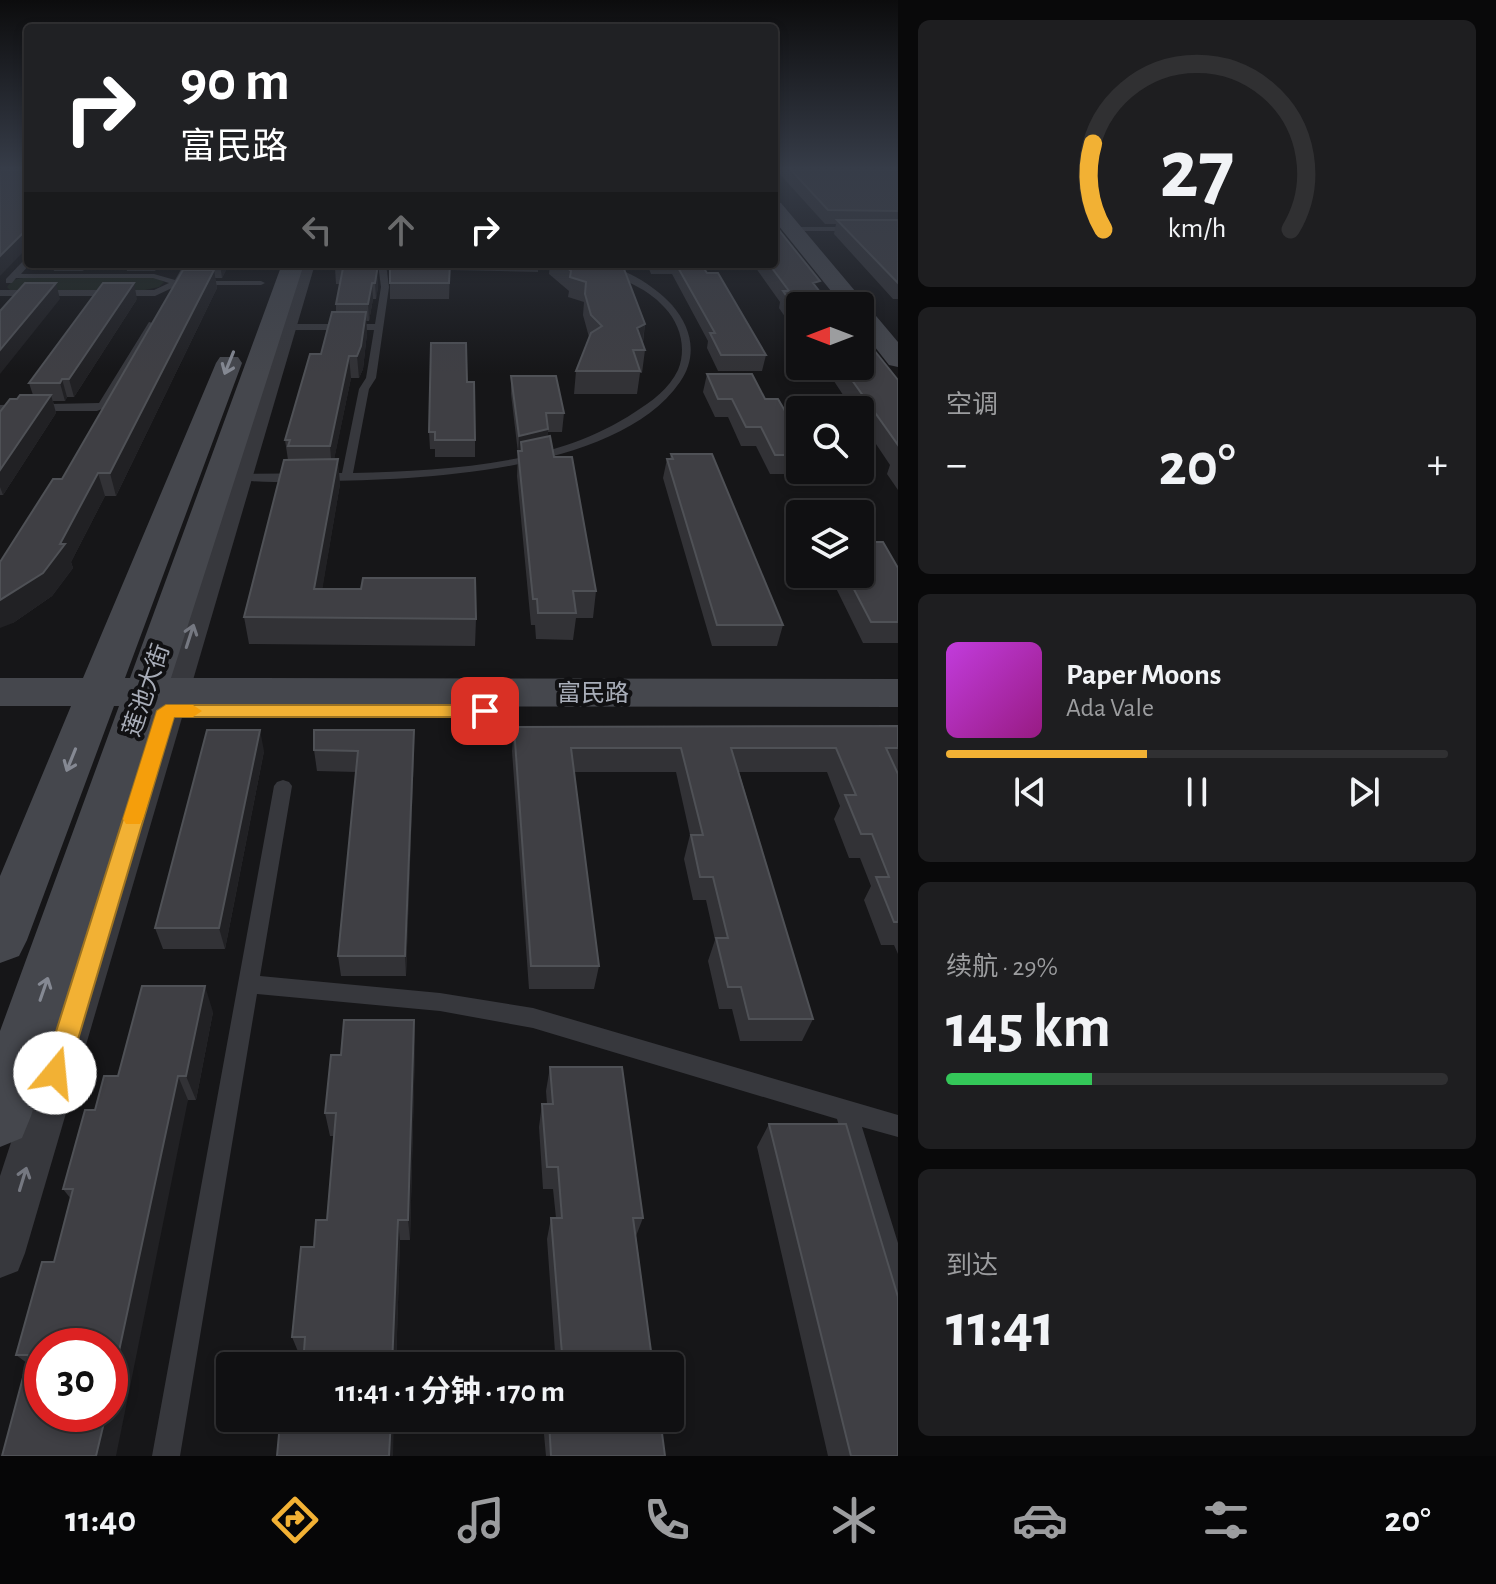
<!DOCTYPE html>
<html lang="zh">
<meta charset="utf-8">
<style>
body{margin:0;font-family:"Alegreya Sans","Noto Sans SC",sans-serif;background:#1e1e20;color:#f1f3f6;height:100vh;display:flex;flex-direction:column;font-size:30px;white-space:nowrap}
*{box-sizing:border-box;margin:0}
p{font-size:26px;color:#9c9d9f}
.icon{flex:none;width:44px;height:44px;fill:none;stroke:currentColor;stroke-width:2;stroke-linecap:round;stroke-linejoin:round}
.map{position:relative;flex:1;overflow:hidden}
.details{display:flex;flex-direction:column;gap:20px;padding:20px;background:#09090a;width:598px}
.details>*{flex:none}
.top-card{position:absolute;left:24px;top:24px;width:754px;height:244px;border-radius:8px;box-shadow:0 4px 12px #0003,0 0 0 2px #303032;background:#202124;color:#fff;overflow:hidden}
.needle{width:52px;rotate:270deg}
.tools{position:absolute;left:786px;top:292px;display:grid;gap:16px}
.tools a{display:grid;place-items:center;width:88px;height:88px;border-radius:8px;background:#101012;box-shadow:0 4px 12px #0003,0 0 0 2px #303032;font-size:40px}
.speed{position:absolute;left:24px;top:1328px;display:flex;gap:16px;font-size:40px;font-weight:700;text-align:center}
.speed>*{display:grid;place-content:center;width:104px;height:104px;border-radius:50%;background:#101012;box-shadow:0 4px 12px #0003,0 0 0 2px #303032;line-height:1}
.speed .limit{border:12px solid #d22;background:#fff;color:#111}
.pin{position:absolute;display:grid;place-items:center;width:68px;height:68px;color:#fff;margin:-34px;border-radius:16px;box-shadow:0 4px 12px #0006}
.me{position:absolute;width:88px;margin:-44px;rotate:17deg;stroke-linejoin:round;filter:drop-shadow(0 0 6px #0008)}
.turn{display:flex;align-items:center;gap:28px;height:168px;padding:0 24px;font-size:36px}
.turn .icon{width:104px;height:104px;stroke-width:2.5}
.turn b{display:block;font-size:56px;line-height:68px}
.lanes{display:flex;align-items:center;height:76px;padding:0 24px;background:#0003;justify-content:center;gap:40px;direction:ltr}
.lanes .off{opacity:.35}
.big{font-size:60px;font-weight:700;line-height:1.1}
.details .widget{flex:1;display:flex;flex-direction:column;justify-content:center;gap:12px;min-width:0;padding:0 28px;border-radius:12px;background:#1e1e20}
.details .dial{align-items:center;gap:0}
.dial svg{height:208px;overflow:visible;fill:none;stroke:#303032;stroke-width:7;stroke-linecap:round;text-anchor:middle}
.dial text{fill:#f1f3f6;stroke:none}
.song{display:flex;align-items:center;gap:24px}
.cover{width:96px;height:96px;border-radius:12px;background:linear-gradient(135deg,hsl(290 70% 55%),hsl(310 70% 35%))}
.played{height:8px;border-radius:4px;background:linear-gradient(90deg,#f2b134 40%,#303032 40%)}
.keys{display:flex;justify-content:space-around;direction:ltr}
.heat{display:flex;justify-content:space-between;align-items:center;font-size:44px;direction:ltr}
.charge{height:12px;border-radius:6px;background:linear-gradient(90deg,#34c759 29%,#303032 0)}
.trip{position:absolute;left:216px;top:1352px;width:468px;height:80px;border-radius:8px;background:#101012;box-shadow:0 4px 12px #0003,0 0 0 2px #303032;font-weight:700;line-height:80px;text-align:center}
.tab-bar{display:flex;height:128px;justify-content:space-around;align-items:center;background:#060607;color:#9c9d9f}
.tab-bar .icon{width:56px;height:56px}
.tab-bar .on{color:#f2b134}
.tab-bar b{font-size:36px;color:#f1f3f6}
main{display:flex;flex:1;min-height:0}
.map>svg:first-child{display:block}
.green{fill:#1c231d}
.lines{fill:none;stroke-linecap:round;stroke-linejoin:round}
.lane{fill:#37383d;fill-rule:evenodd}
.street{fill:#37383d;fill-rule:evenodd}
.secondary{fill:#45474d;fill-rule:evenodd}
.wall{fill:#323236}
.shaded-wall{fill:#212124}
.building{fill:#3f3f44;stroke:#4f5156;stroke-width:2}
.oneway{stroke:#858993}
.oneway2{stroke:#757881}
.route{fill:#f2b134;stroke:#9d7322;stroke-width:2}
.slow{fill:#f59e0b}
.labels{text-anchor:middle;stroke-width:8;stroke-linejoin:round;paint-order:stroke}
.street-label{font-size:24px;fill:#a8adb8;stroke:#111113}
</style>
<main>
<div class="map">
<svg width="898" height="1456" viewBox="0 0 898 1456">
<rect width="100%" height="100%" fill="#161618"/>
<path class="green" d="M23,278H157L164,282L159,287L145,290L11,291L7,287L13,280Z"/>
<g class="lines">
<path class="lane" d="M789,227H898V231H792Z
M25,259H28L30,264L21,274H154L175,280L184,264H192L183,281H261L265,283L261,285H180L178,289L172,288L155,296H0V290H154L169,283L153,278H16L12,283H6V279Z
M378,264H386L389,287L376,378L369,389L353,473C449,470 553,466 635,412C652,401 669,389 678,370C687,348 680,324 665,308C645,285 617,279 593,264C620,264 654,285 672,305C692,328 698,356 680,382C618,472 421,480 321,481C293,481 263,484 236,479L234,477L240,474L342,473L359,389L366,378L374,330H287L282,327L287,324H375L381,287Z
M149,322L156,324L107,407L97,411H0V405L99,403Z
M283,780L289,782L292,786L260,976L440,993L533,1008L898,1115V1137L862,1127L898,1243V1297L889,1293L885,1284L837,1119L533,1028L440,1011L257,994L180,1456H152L274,786L277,782Z"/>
<path class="street" d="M299,264H315L25,1253L18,1271L0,1278V1176Z"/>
<path class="secondary" d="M774,201L781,203L898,342V367L889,365L860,328V306H843L774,220Z
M282,264H304L171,678L898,679V707L162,706L31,1116L22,1138L0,1147V1031L119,706H114L27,940L19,956L0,963V876L71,706H0V678H83L216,363L220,357H238L242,363L125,678H130Z"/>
</g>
<path class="wall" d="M778,170H898V299H893L834,234L836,224H825L778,172Z
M52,264H88L83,271H54Z
M125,264H160L155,271H127Z
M189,264H229L222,278H215L217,288L116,496H105L71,562L73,568L52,596L13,623L62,479L190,270Z
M376,264L378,287L376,299H373L369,321H366L367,333L363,369L359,378H351L334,459L340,484L322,589L476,619L475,646L249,644L244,617L288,460L285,440L321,354L336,312V304L340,284H336L335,268Z
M390,264H538V272L450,270L449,299H390Z
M550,264H608L610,269L645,324L643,343L645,350L642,373H640L637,394H574L576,371L589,337L583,315L584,302L568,297L569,291L549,274Z
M647,264H701L707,273L766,355L762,371H718L707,348L708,341L672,274H651Z
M753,264H774L800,306V339L779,308L780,302Z
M137,299L74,397H67L65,401H53L56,413L3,495H0V412L17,399L33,395L29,383Z
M824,366H860L898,380V490L887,474L890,465L860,420V410H853Z
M707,374L765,399L795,428H800V470H817L816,474H770L756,446H741L728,417H715L703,392Z
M511,376L564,413L562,432H548L547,436L596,591L593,618H576L573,640L536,639L535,625H531L517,476L518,453L511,394Z
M467,382L475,440V457H435V449H430L429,432Z
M671,454L783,625L777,646H712L663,478L667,459H670Z
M898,568V643H863L829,574H860Z
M898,726V954L894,945H881L864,900L871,886L860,858H849L834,819L840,806L827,772H739L813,1019L802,1041H740L732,1009H719L708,961L715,940L706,900H693L684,859L690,835L676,772H574L599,966L594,989H529L512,751L514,727Z
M414,730V751L406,976H341L338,956L356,772L317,771L314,750Z
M264,751L225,949H163L155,928Z
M213,1012L196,1100H188L27,1363L16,1355L54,1262L71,1199L63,1189L95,1110L118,1076Z
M414,1020L415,1046L410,1240H400L396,1366H303L304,1354H299L292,1337L314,1247L327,1220L334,1136H330L325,1113L341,1055Z
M550,1067L643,1218L636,1236L653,1366H556L547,1239L551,1218H556L553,1189H543L539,1127L542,1104H547L546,1091Z
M769,1124L898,1456H828L757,1147Z
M560,1418H660L665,1456H546L544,1434L549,1420H560Z"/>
<path class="shaded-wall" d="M28,228V247L0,276V256Z
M81,264H88L83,271Z
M154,264H160L155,271Z
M220,264H229L222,278Z
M214,270L217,288L116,496L110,473Z
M377,271L378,287L376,299L375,283Z
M56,283L60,299L0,374V350Z
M134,283L137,299L74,397L69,379Z
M372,283L373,299L369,321L368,304Z
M366,312L367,333L363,369L359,378L357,356Z
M645,324L642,345L637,328Z
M349,356L351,378L332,470L330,446Z
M62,379L67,397L65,401L60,383Z
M51,395L56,413L3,495L0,487V470Z
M548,429L547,448L521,442L520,454L518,455L519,436Z
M338,459L340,484L318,615L314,589Z
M98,473L105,496L71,562L73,568L52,596L13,623L0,628V600L60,544Z
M260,730L264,751L225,949L219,928Z
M414,730V751L406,976L405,956Z
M205,986L213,1012L196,1100L186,1076Z
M414,1020L415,1046L410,1240L408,1220Z
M178,1076L188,1100L116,1456H96L106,1414H110V1393Z
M398,1220L400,1240L396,1366H392Z
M391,1418H394L393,1456H389Z"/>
<path class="building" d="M0,170H28V228L0,256Z
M791,170H898V211L828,210Z
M837,220H898V283Z
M774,224L820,281L813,283L831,306H800V315L783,291H789L769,264H774Z
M336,264H376L377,271L375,283H372L368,304H336L343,268H335Z
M390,264H450L449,283H390Z
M563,264H608L610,269H624L645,324L637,328L645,350H633L640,371H576L591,333L602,326L591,315L585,294L586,282L570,277L571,271Z
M676,264H701L707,273H718L766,355H721L710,333H715Z
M183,270H214L110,473H98L60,544H65L43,573L0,600V562L53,479H62Z
M25,283H56L0,350V311Z
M103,283H134L69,379H62L60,383H29Z
M332,312H366L361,346L357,356H349L330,446H288L290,440H285L310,354H321Z
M860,338L866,340L898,380V445L842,366H860Z
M431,343H466L467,382H474L475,440H435V432H429Z
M707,374H752L765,399H778L795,428H800V455H775L761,427H746L732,399H718Z
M511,376H556L564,413H546L548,429L519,436Z
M20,395H51L0,470V412L10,399H17Z
M550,436L554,457H572L596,591H573L576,613H538L537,599H533L518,451H522L521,442Z
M671,454H712L783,625H717L667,459H673Z
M338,459L314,589H361L363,578H475L476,619L244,617L284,460Z
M860,542H883L898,568V622H871L846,574H860Z
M898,726V748H886L898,774V922H894L876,877H889L872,834H861L845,795H856L836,748H731L813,1019H749L741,987H728L716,938H728L713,877H700L691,835H703L681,748H571L599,966H531L514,727Z
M207,730H260L219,928H155Z
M314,730H414L405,956H338L358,751L314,750Z
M142,986H205L186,1076H178L110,1393V1346H42V1414H106L96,1456H2L29,1355H16L42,1262H54L73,1189H63L85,1110H95L104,1076H118Z
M344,1020H414L408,1220H398L392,1366H303L305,1337H292L301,1247H314L316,1220H327L336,1113H325L331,1055H341Z
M550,1067H622L643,1218H633L653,1366H563L551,1218H562L558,1167H547L542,1104H553Z
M769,1124H846L898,1297V1456H851Z
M298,1418H391L389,1456H277L280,1423H297Z
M567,1418H660L665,1456H551L549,1420H567Z"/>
<defs><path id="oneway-shaft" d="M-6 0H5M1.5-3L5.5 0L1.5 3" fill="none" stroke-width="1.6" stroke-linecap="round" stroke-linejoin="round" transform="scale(2)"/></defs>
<g class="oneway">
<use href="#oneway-shaft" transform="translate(229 363) rotate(112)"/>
<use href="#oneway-shaft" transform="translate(71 760) rotate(112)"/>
<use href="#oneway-shaft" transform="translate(44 989) rotate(-71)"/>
</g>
<g class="oneway2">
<use href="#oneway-shaft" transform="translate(190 636) rotate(-72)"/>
<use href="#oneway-shaft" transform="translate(23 1179) rotate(-73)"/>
</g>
<linearGradient id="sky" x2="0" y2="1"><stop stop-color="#0c0c0d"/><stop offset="0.45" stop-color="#363c48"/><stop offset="1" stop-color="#363c48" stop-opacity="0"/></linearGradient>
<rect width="898" height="374" fill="url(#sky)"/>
<path class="route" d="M166,705H485L494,711L485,717H174L68,1073L64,1081L55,1085L47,1081L43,1073L157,711Z"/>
<path class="slow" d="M166,705H193L202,711L193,717H174L143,819L140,824H126L123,819L157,711Z"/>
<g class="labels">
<g class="street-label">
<text transform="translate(146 690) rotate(-71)" y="8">莲池大街</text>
<text x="593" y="701">富民路</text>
</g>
</g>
</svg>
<div class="tools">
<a><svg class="needle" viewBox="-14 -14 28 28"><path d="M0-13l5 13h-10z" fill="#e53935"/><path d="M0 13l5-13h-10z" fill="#9c9d9f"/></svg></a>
<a><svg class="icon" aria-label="search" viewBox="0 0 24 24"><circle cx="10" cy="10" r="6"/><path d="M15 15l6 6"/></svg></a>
<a><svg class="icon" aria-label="layers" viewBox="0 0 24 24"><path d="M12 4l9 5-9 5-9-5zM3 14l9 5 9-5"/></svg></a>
</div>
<div class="speed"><div class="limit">30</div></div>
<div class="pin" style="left:485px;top:711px;background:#d93025"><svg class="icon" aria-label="arrive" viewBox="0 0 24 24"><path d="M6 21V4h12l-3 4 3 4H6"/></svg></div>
<svg class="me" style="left:55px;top:1073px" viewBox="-20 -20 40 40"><circle r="19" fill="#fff"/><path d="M0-13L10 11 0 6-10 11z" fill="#f2b134"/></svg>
<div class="trip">11:41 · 1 分钟 · 170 m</div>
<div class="top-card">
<div class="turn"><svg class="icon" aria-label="right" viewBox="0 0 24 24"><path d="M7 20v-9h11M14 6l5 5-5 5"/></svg><div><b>90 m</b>富民路</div></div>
<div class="lanes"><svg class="icon off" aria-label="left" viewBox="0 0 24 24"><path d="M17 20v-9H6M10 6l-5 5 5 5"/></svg><svg class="icon off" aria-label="ahead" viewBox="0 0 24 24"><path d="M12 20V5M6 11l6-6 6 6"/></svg><svg class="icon" aria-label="right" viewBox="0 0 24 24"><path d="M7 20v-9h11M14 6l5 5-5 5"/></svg></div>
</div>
</div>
<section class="details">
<div class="widget dial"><svg viewBox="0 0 100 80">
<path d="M14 69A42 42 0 1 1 86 69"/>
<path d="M14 69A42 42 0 0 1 10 36" stroke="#f2b134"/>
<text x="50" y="56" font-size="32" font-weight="700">27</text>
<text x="50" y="72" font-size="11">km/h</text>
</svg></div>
<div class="widget"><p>空调</p>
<div class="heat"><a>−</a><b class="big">20°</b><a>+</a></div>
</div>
<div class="widget">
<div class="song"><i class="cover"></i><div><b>Paper Moons</b><p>Ada Vale</p></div></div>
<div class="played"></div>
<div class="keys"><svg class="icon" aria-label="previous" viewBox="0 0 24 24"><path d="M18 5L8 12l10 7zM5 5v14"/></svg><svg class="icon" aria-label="pause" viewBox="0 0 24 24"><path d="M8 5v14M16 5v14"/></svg><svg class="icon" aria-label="next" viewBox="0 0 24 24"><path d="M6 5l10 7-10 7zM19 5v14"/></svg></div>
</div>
<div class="widget"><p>续航 · 29%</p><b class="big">145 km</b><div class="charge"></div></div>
<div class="widget"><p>到达</p><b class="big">11:41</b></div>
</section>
</main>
<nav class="tab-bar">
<b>11:40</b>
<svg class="icon on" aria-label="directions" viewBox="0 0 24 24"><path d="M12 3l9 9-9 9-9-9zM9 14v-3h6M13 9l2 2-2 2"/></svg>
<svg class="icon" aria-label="music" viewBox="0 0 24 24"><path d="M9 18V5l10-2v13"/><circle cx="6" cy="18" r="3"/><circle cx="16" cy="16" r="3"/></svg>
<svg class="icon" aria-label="phone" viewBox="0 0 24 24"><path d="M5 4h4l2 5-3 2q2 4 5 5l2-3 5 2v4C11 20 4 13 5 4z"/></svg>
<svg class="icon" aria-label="climate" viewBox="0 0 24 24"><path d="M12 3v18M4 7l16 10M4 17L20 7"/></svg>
<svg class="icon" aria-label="car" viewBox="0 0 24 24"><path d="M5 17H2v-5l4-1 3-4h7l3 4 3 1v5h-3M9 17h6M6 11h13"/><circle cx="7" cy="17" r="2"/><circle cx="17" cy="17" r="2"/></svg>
<svg class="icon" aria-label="filters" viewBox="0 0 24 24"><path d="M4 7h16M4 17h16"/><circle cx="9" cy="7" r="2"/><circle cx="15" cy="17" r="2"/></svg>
<b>20°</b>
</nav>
